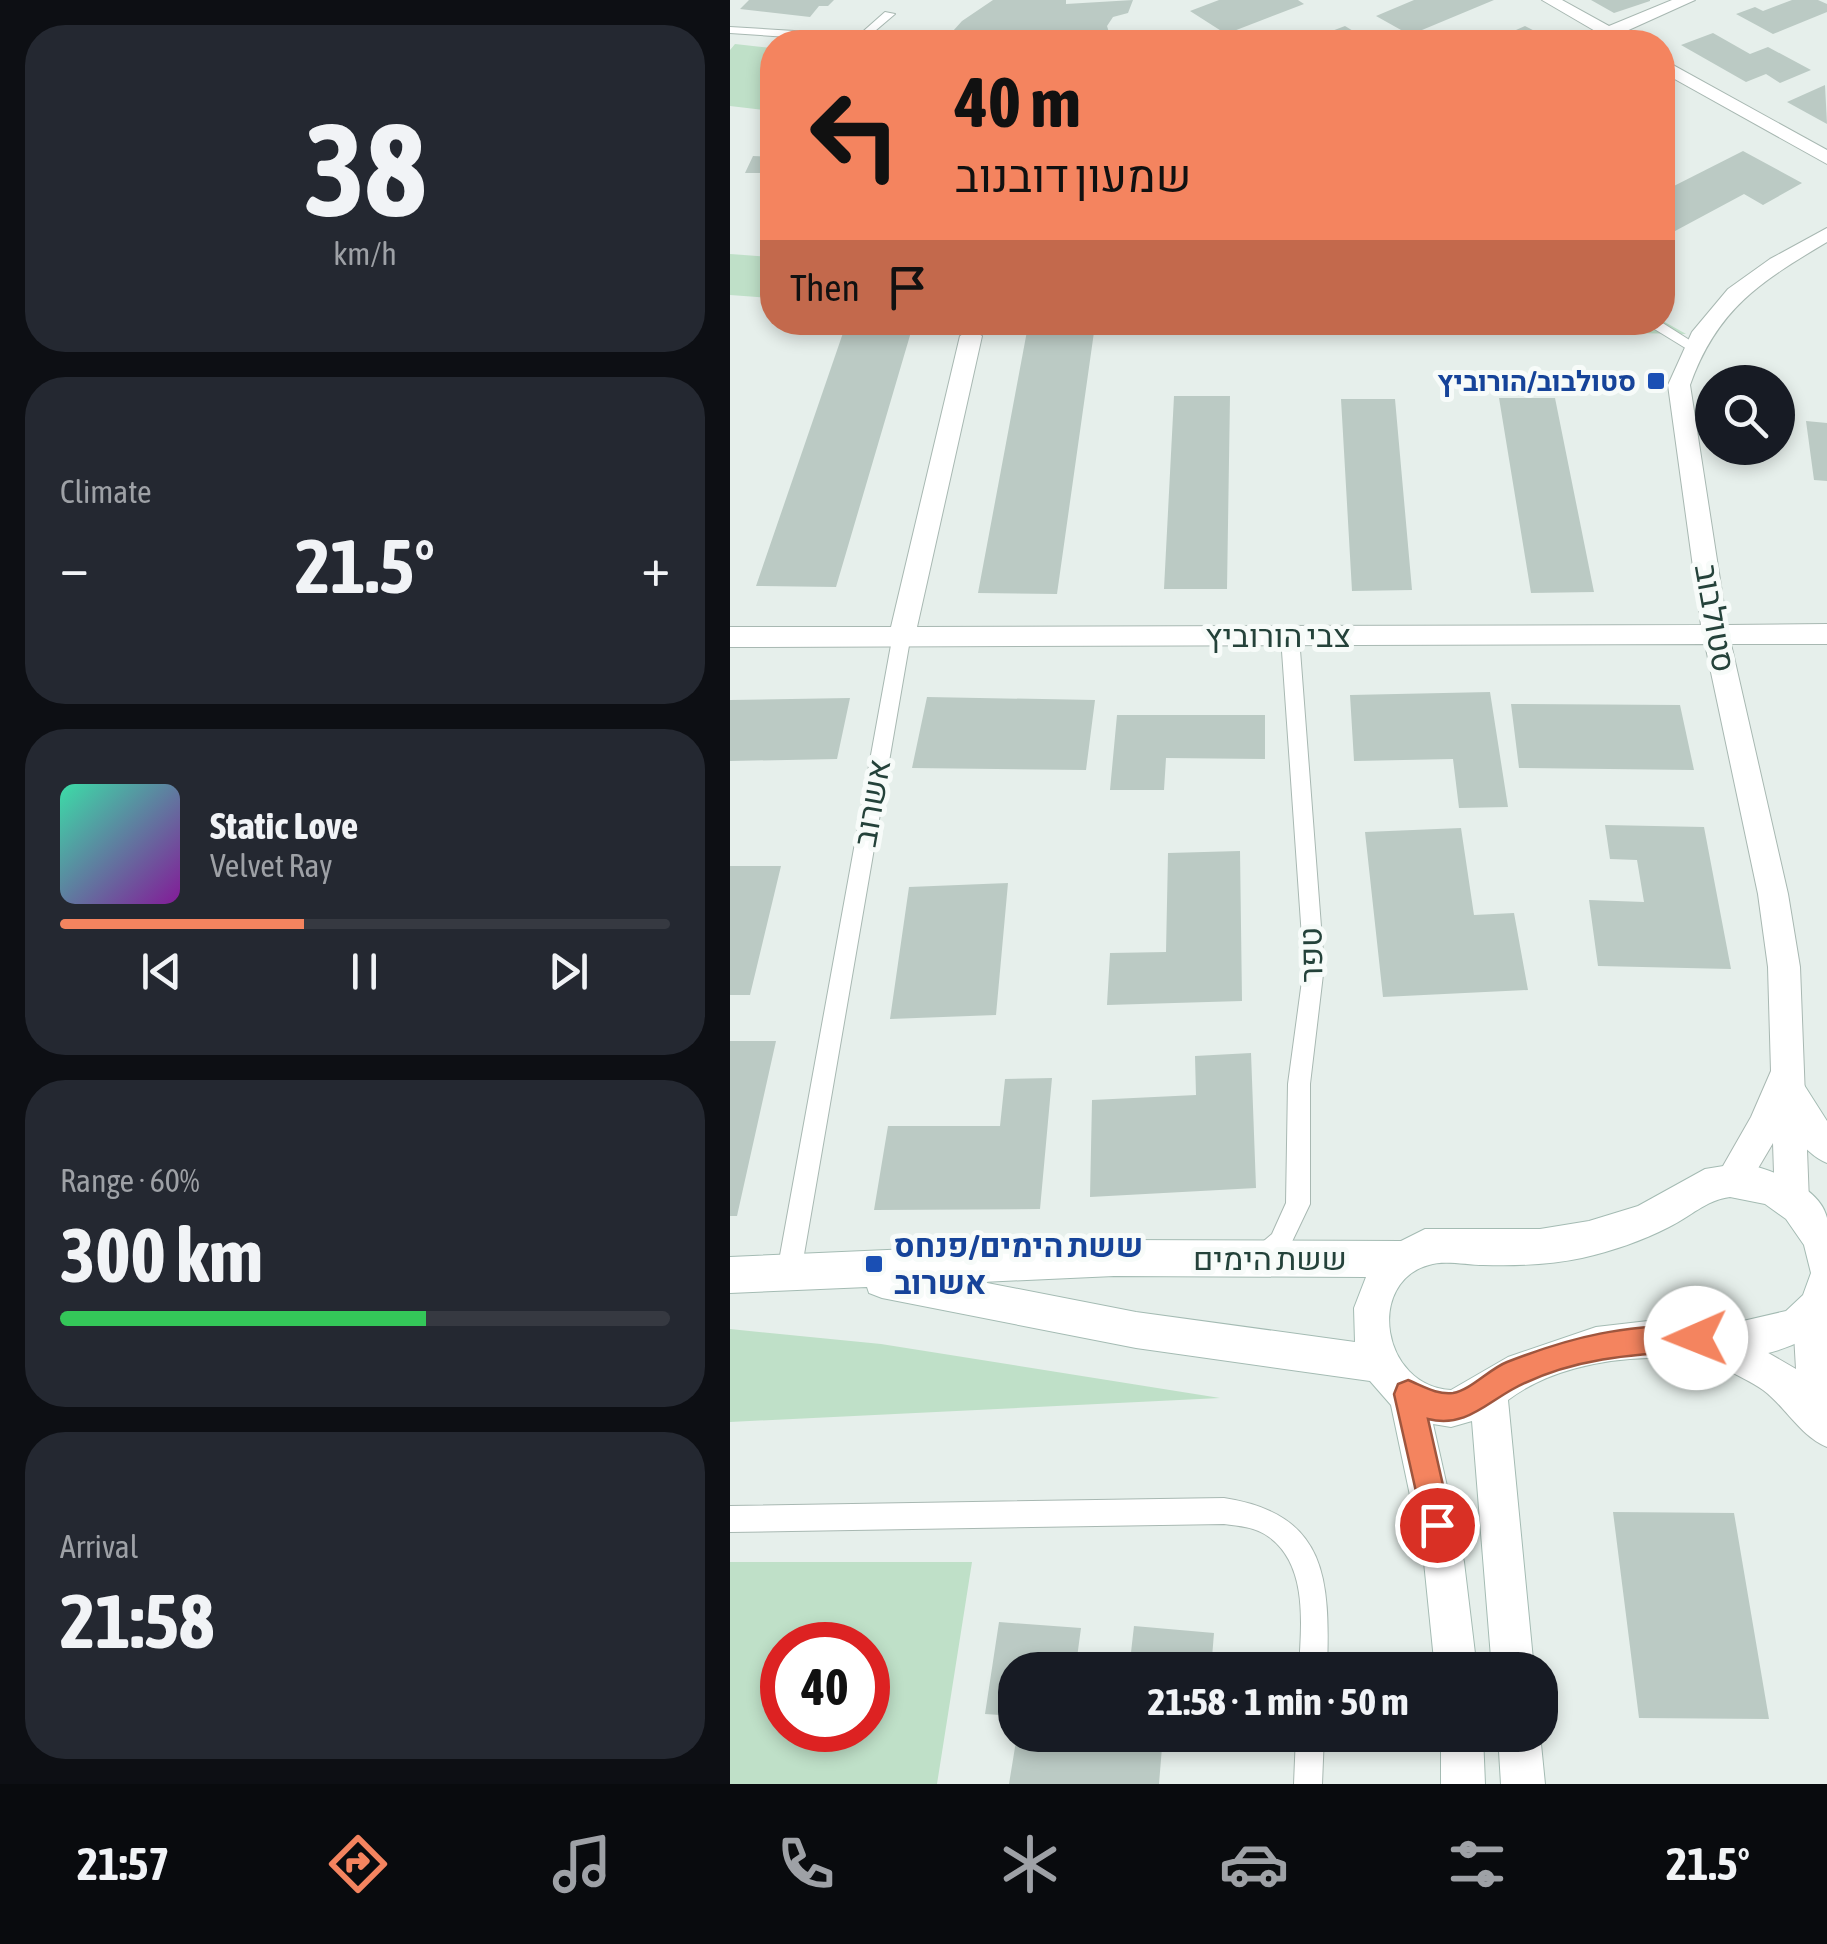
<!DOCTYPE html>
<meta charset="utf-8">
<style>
body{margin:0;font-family:"Asap Condensed",Heebo,sans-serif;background:#242831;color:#f1f3f6;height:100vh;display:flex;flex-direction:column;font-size:38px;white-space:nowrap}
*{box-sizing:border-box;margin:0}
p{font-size:32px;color:#9ea1a6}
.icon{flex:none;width:55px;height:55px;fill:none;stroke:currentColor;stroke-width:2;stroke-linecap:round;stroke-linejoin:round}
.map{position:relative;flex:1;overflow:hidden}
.drawer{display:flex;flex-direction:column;gap:25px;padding:25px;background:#0d0f14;width:730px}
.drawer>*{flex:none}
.guide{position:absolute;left:30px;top:30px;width:915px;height:305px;border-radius:40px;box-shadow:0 5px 15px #0003;background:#f4845f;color:#111;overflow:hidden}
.tools{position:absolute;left:965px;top:365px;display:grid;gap:20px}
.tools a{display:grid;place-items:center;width:100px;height:100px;border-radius:50%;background:#171b24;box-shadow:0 5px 15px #0003;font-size:50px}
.speed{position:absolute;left:30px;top:1622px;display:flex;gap:20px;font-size:50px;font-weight:700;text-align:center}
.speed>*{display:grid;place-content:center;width:130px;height:130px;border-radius:50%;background:#171b24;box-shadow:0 5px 15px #0003;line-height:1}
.speed .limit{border:15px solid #d22;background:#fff;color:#111}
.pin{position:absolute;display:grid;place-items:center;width:85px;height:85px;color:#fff;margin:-42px;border:5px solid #fff;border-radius:50%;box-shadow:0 2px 10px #0007}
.me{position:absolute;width:110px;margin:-55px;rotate:269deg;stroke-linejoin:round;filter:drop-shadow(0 0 8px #0008)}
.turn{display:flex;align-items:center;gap:35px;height:210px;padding:0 30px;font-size:45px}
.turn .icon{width:130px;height:130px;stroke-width:2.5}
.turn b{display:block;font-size:70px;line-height:85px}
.then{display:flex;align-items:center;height:95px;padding:0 30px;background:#0003;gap:20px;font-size:38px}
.big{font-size:75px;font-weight:700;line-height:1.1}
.drawer .widget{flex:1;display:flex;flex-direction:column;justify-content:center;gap:15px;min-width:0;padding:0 35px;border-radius:40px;background:#242831}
.drawer .dial{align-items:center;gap:0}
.dial b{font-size:130px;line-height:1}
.song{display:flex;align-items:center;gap:30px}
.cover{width:120px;height:120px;border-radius:15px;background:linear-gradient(135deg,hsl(160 70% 55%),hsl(290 70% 35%))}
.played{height:10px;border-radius:5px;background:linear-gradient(90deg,#f4845f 40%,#363941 40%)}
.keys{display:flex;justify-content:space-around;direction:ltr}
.heat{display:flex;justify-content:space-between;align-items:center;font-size:55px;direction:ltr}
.charge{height:15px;border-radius:8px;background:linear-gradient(90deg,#34c759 60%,#363941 0)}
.trip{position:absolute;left:268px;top:1652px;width:560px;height:100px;border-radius:40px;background:#171b24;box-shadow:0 5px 15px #0003;font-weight:700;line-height:100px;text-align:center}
.menu{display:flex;height:160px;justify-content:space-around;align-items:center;background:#090b0e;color:#9ea1a6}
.menu .icon{width:70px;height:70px}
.menu .selected{color:#f4845f}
.menu b{font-size:45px;color:#f1f3f6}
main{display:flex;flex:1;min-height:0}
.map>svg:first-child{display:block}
.green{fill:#bfe0c8;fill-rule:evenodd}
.building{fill:#bbcac4}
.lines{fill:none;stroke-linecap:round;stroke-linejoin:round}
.lane-casing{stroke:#a8b8b2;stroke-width:2}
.street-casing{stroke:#a8b8b2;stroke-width:2}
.secondary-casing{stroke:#a4bbb3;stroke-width:2}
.lane{fill:#fff;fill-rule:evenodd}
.street{fill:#fff;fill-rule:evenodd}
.secondary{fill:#fff;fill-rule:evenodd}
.route{fill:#f4845f;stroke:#9f563e;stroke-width:2.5}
.transit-dot{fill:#1a4fb4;stroke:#f7fbf9;stroke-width:4}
.labels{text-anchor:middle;stroke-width:10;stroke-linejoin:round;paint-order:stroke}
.far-transit-label{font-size:28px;font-weight:bold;fill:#164399;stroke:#f7fbf9;text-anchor:end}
.street-label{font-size:32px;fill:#24423a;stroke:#f7fbf9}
.transit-label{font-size:32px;font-weight:bold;fill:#164399;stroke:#f7fbf9;text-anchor:start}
</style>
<main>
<section class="drawer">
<div class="widget dial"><b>38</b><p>km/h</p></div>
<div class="widget"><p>Climate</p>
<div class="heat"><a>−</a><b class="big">21.5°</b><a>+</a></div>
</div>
<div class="widget">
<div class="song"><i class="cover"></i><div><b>Static Love</b><p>Velvet Ray</p></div></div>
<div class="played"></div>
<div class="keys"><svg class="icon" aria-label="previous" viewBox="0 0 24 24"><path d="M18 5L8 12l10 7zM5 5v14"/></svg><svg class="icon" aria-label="pause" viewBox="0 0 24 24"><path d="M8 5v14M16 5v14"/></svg><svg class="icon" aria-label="next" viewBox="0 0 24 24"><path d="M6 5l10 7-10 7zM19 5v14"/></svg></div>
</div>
<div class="widget"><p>Range · 60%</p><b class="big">300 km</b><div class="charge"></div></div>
<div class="widget"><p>Arrival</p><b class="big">21:58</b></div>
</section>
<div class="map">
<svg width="1097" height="1784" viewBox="0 0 1097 1784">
<rect width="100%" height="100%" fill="#e6efeb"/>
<path class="green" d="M5,44L42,48V111L0,106V50Z
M0,254L42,257V298L0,295Z
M933,321L956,334L361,323L932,322Z
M0,1329L151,1344L490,1398L0,1422Z
M0,1562H242L207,1784H0ZM138,1645V1730H52V1645Z"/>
<path class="building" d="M19,0H104L98,6H89L80,17L10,9Z
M263,0H336V4L403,0L398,13L383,17L377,26L382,42H327L325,37L213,42L232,21Z
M489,0H568L574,4L496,34L460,11Z
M684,0H764L680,35L646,16Z
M861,0H920V1L884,13Z
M1062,0H1088L1097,4V12L1043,34L1006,14L1025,7L1033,11Z
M615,26L641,42H573Z
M795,26L822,40L759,42Z
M983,33L1020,54L1038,47L1081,70L1050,83L1036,74L1016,82L951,45Z
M1095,85L1097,124L1057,102Z
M1013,151L1072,183L1033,205L1014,194L932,238V192Z
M23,156L42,157V188L31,187L38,173H15Z
M114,330L181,332L106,587L26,586Z
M297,331L364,332L327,594L248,593Z
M444,396H500L497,589H434Z
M769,398H825L864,592L801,593Z
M611,399H665L682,590L622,591Z
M1076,421L1097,423V481L1084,480Z
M760,692L778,807L729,808L723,759L624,761L620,695Z
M197,697L365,700L356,770L182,768Z
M120,698L107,759L0,761V700Z
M781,704L950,705L964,770L789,768Z
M387,715H535V759L436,758L434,790H380Z
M875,825L974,827L1001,969L868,966L859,900L914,902L907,860L880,859Z
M731,828L744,915L784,913L798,990L653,997L635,832Z
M510,851L512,1001L377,1005L380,953L436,952L438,853Z
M0,866H51L20,995H0Z
M278,883L266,1015L160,1019L179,887Z
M0,1041H46L7,1216H0Z
M521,1053L526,1188L360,1197L362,1100L466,1095L465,1056Z
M322,1078L310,1209L144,1210L158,1126H270L275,1079Z
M883,1512L1004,1513L1039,1719L909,1718Z
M269,1622L351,1628L346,1665L371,1670H285V1716L255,1714Z
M404,1626L484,1633L481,1670H399Z
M287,1735H433L429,1784H279Z"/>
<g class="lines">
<g class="lane-casing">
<path id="lane" d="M155,12L165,14L132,42L0,33V27L129,35Z
M913,322H931L969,346L962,351L957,349Z
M172,627L181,634L71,1272L67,1280L59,1284L51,1280L47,1272L163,634Z
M560,630L569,637L594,966L580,1084V1204L558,1250L530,1271L522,1267L518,1259L522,1251L542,1234L556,1203L558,1084L574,966L551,637Z
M494,1498C598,1514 600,1580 597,1670H569C571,1627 579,1566 539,1537C526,1527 509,1526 494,1524L0,1532V1506Z
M566,1735H594L592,1784H564Z"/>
</g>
<g class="street-casing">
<path id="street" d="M812,0H832L879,26L942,0H965L892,33L904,42H884Z
M932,59L1097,150V164L932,72Z
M1097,228V242C1030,282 987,309 960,385L997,625L1097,624V644H1001L1058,894L1070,967L1079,1202L1074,1214L1062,1219L1050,1214L1045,1202L1043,1143L1014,1192L1002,1197L990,1192L985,1180L1021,1117L1041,1071L1038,967L1028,894L975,644L0,647V627H161L230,336L241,329L252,336L187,627L971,625L938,385L962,332L998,289L1040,259Z
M1081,1299L1094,1304L1097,1312V1447C1070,1436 1056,1407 1033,1390C1011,1374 975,1365 965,1339L970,1326L983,1321L1066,1369L1063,1317L1068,1304Z"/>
</g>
<g class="secondary-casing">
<path id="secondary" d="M1057,1073L1069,1077L1097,1121V1163C1069,1152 1052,1115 1041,1088L1045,1077Z
M1012,1163C1039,1169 1090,1186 1097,1218C1097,1246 1097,1292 1097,1322C1048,1369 980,1356 919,1358C871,1359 816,1371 778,1400L804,1670H762L742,1421L721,1427L703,1424L734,1562L747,1670H705L694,1562L661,1405L640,1381L406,1348L152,1298L139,1293L137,1287L0,1293V1257L384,1240L671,1241L695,1229H810L859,1221L908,1206L975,1169ZM1000,1197L1035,1204L1056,1219L1074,1245L1081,1273L1073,1295L1056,1311L1013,1321H918L866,1327L778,1357L721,1390C651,1386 636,1282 699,1265C714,1260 737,1265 753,1265C786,1266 819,1265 852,1258C882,1251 912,1241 939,1227C960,1217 976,1200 1000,1197ZM384,1276L636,1277L624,1308L625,1342L406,1312L252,1282Z
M711,1735H753L755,1784H711Z
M768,1735L810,1734L815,1784H771Z"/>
</g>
<use href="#lane" class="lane"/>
<use href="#street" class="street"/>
<use href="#secondary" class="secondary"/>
</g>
<path class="route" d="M966,1324L976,1328L980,1338L976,1347L966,1351C904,1354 840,1358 783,1389C754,1405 734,1428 698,1419L722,1525L718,1536L707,1540L696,1536L664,1394L668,1384L678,1380C693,1386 707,1395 723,1393C741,1390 759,1369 777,1362C849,1334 890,1327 966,1324Z"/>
<g class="transit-dot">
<rect x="916" y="371" width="20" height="20" rx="5"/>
<rect x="134" y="1254" width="20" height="20" rx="5"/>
</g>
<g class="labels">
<g class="far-transit-label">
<text x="906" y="391">סטולבוב/הורוביץ</text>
</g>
<g class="street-label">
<text transform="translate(985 618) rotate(80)" y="11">סטולבוב</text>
<text x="548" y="647">צבי הורוביץ</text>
<text transform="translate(142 803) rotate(-80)" y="11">אשרוב</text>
<text transform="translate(581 955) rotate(-91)" y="11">טפר</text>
<text x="540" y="1270">ששת הימים</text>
</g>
<g class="transit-label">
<text x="164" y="1257">ששת הימים/פנחס<tspan x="164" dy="37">אשרוב</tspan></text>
</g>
</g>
</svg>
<div class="tools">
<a><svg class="icon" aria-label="search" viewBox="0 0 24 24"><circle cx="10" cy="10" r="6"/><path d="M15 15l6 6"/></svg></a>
</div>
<div class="speed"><div class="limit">40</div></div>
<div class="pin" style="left:707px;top:1525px;background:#d93025"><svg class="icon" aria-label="arrive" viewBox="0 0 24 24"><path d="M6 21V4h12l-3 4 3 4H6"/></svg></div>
<svg class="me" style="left:966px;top:1338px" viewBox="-20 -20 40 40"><circle r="19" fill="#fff"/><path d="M0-13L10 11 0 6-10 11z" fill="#f4845f"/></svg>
<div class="trip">21:58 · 1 min · 50 m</div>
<div class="guide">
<div class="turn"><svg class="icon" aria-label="left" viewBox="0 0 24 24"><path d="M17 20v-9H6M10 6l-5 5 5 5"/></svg><div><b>40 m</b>שמעון דובנוב</div></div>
<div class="then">Then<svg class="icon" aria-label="arrive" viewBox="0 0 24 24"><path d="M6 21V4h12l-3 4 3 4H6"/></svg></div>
</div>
</div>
</main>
<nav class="menu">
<b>21:57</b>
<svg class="icon selected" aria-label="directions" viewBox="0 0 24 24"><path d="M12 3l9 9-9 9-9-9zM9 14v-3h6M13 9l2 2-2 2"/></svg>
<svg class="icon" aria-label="music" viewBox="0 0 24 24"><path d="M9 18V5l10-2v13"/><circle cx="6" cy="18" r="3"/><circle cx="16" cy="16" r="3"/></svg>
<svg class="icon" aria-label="phone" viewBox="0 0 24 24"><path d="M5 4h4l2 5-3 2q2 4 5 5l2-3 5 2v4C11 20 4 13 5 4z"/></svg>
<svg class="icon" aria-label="climate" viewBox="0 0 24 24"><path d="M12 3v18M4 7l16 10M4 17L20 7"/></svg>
<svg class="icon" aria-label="car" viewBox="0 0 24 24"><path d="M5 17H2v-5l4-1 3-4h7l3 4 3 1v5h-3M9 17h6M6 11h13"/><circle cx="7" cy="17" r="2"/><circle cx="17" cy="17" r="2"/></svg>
<svg class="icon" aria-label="filters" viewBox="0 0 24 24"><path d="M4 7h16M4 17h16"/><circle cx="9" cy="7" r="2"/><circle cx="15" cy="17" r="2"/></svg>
<b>21.5°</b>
</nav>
